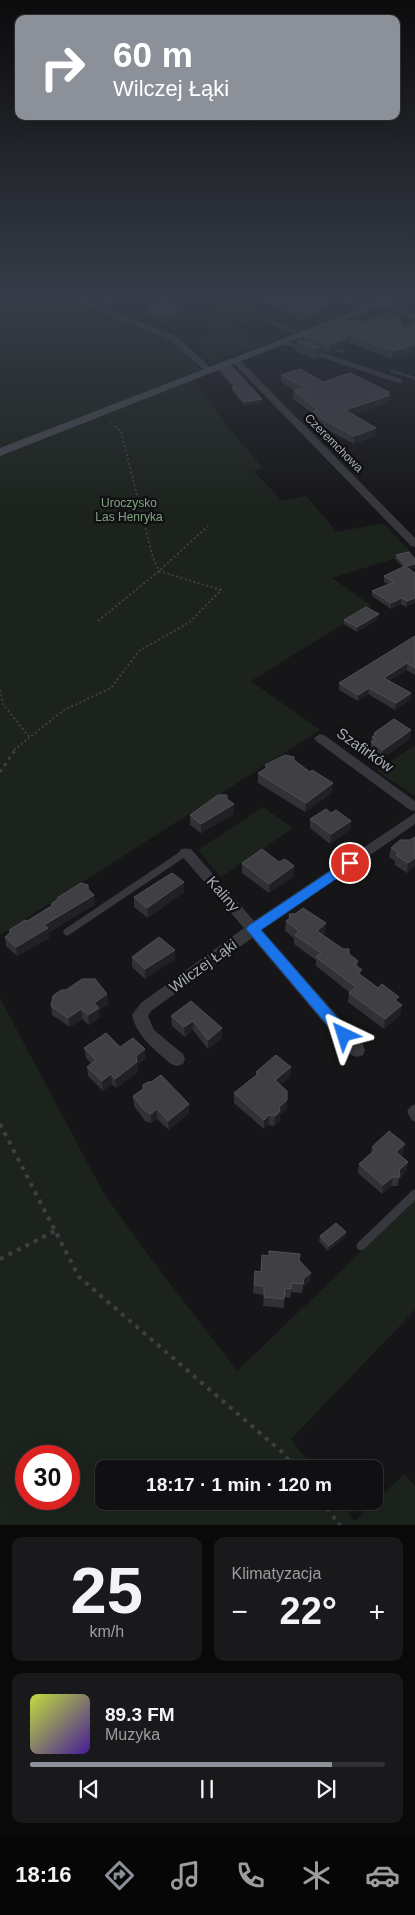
<!DOCTYPE html>
<html lang="pl">
<meta charset="utf-8">
<style>
body{margin:0;font-family:Arial,sans-serif;background:#19191b;color:#f1f3f6;height:100vh;display:flex;flex-direction:column;font-size:19px;white-space:nowrap}
*{box-sizing:border-box;margin:0}
p{font-size:16px;color:#9c9d9f}
.icon{flex:none;width:28px;height:28px;fill:none;stroke:currentColor;stroke-width:2;stroke-linecap:round;stroke-linejoin:round}
.map{position:relative;height:1525px;overflow:hidden}
.drawer{display:flex;flex-direction:column;gap:12px;padding:12px;background:#09090a;flex:1}
.drawer>*{flex:none}
.top-card{position:absolute;left:15px;top:15px;width:385px;height:105px;border-radius:10px;box-shadow:0 5px 20px #0002,0 0 0 1px #303032;background:#8c9099;color:#fff;overflow:hidden}
.speed{position:absolute;left:15px;top:1445px;display:flex;gap:10px;font-size:25px;font-weight:700;text-align:center}
.speed>*{display:grid;place-content:center;width:65px;height:65px;border-radius:50%;background:#101012;box-shadow:0 5px 20px #0002,0 0 0 1px #303032;line-height:1}
.speed .limit{border:8px solid #d22;background:#fff;color:#111}
.pin{position:absolute;display:grid;place-items:center;width:42px;height:42px;color:#fff;margin:-21px;border:2px solid #fff;border-radius:50%;box-shadow:0 1px 5px #0007}
.me{position:absolute;width:55px;margin:-28px;rotate:319deg;stroke-linejoin:round;filter:drop-shadow(0 0 4px #0008)}
.turn{display:flex;align-items:center;gap:18px;height:105px;padding:0 15px;font-size:22px}
.turn .icon{width:65px;height:65px;stroke-width:2.5}
.turn b{display:block;font-size:35px;line-height:42px}
.big{font-size:38px;font-weight:700;line-height:1.1}
.drawer .widget{flex:1;display:flex;flex-direction:column;justify-content:center;gap:8px;min-width:0;padding:0 18px;border-radius:10px;background:#19191b}
.drawer .dial{align-items:center;gap:0}
.dial b{font-size:65px;line-height:1}
.song{display:flex;align-items:center;gap:15px}
.cover{width:60px;height:60px;border-radius:8px;background:linear-gradient(135deg,hsl(70 70% 55%),hsl(260 70% 35%))}
.played{height:5px;border-radius:2px;background:linear-gradient(90deg,#8c9099 85%,#303032 85%)}
.keys{display:flex;justify-content:space-around;direction:ltr}
.heat{display:flex;justify-content:space-between;align-items:center;font-size:28px;direction:ltr}
.drawer .tiles{flex:1;display:grid;gap:12px;grid-template-columns:1fr 1fr}
.widget:last-child{grid-column:span 2}
.trip{position:absolute;left:95px;top:1460px;width:288px;height:50px;border-radius:10px;background:#101012;box-shadow:0 5px 20px #0002,0 0 0 1px #303032;font-weight:700;line-height:50px;text-align:center}
.menu{display:flex;height:80px;justify-content:space-around;align-items:center;background:#060607;color:#9c9d9f}
.menu .icon{width:35px;height:35px}
.menu .on{color:#8c9099}
.menu b{font-size:22px;color:#f1f3f6}
.map>svg:first-child{display:block}
.green{fill:#1c231d;fill-rule:evenodd}
.lines{fill:none;stroke-linecap:round;stroke-linejoin:round}
.stream{stroke:#2c353c;stroke-width:3}
.path-far2{stroke:#3d3f44;stroke-width:2;stroke-dasharray:2 2.5;stroke-linecap:butt}
.path-far1{stroke:#3d3f44;stroke-width:3;stroke-dasharray:3 4.5;stroke-linecap:butt}
.path{stroke:#3d3f44;stroke-width:4;stroke-dasharray:4 5.5;stroke-linecap:butt}
.lane-far2{stroke:#37383d;stroke-width:4.5}
.lane-far1{stroke:#37383d;stroke-width:7}
.lane{stroke:#37383d;stroke-width:9}
.street{fill:#37383d;fill-rule:evenodd}
.secondary{fill:#45474d;fill-rule:evenodd}
.wall{fill:#323236}
.shaded-wall{fill:#212124}
.building{fill:#3f3f44;stroke:#4f5156}
.route{fill:#1a73e8;stroke:#114b97}
.labels{text-anchor:middle;stroke-width:5;stroke-linejoin:round;paint-order:stroke}
.far-street-label{font-size:12px;fill:#a8adb8;stroke:#111113}
.far-park-label{font-size:12px;fill:#7fa381;stroke:#111113}
.street-label{font-size:15px;fill:#a8adb8;stroke:#111113}
</style>
<div class="map">
<svg width="415" height="1525" viewBox="0 0 415 1525">
<rect width="100%" height="100%" fill="#161618"/>
<path class="green" d="M0,299H67L141,327L174,342L201,369L180,378L194,380L232,432L263,468L254,471L282,501L306,496L337,532L383,523L412,553L332,578L372,606L251,681L320,730L0,935Z
M223,299H232L298,332L291,333L262,318L231,328L265,343L216,361L209,360L190,338L214,333L187,318L234,305Z
M415,745V796L377,771Z
M263,807L293,828L221,877L198,850Z
M0,998L104,1194L147,1253L237,1371L415,1200V1310L291,1439L314,1469H104V1501H339L355,1521L404,1474L415,1486V1525H0ZM26,1456H69V1499H26Z"/>
<g class="lines">
<path class="stream" d="M227,299L295,333
M332,348L343,352
M391,371L415,378"/>
<path class="path-far2" d="M98,621L159,571L208,526
M0,690L3,704L30,738
M14,750L64,710L111,688L139,651L190,622L221,590L159,571L153,558L121,432L109,421"/>
<path class="path-far1" d="M0,772L16,749"/>
<path class="path" d="M0,1124L79,1277L282,1452L296,1469
M0,1259L55,1231
M321,1501L340,1525"/>
<path class="lane-far2" d="M284,342L304,349
M313,352L400,381"/>
<path class="lane-far1" d="M67,932L186,852"/>
<path class="lane" d="M415,1109L412,1112L415,1117
M361,1246L415,1194"/>
<path class="street" d="M70,299H80L176,336L213,370L206,372L170,340Z
M334,299H345L372,309L365,311Z
M378,302H384L415,314V319L378,306Z
M232,358H238L415,538V547L411,546L232,362Z
M320,734L324,735L415,801V811L410,810L316,741L314,738Z
M415,813V824L262,930L363,1045L365,1050L363,1055L357,1057L351,1055L252,938L151,1011L148,1016L154,1030L183,1054L185,1059L183,1064L177,1066L171,1064C155,1050 137,1037 132,1015L141,1003L244,928L181,855L179,852L181,849H191L254,921Z"/>
<path class="secondary" d="M385,299H399L0,456V448Z"/>
</g>
<path class="wall" d="M92,299H124L109,305Z
M266,299H335V301L324,306L326,313L305,322L266,304Z
M402,299H415V300L410,302Z
M148,308L184,310V317L164,323L148,315Z
M415,322V351L406,355L392,359L350,343L330,353L320,350L319,358L316,360L297,352V341L304,342V336L361,323L402,328Z
M220,368L262,399V403L245,406L232,391V387H233L220,372Z
M281,375L389,392L388,394L390,395L389,402L353,415L375,436L354,444L311,421L312,413L293,399L294,391H296L281,382Z
M396,555L409,569L415,573L406,607L401,604L391,609L372,596V591L388,584L384,582V576L403,567L395,559Z
M378,619L357,632L344,624V620Z
M415,636V675L407,670L389,681L411,693L410,700L395,710L368,694L358,701L339,690V683Z
M374,733L410,739L382,759L370,752L372,737L374,736Z
M294,760L310,772L332,793L305,812L258,783V773L265,769V765Z
M227,799L234,804V814L201,833L190,825V815Z
M331,813L351,821L350,830L330,844L310,828V819Z
M415,837V866L407,873L395,865V861L389,857L391,848L410,840Z
M279,862L294,866V876L269,893L242,873V863Z
M88,885L89,890L95,904L48,933L49,938L17,956L6,946L5,937L9,934V930L27,921L52,906L51,904L57,900V898Z
M184,892L148,918L134,907V897Z
M289,914L325,933L322,935L358,961L357,967L361,975L402,1005L400,1015L384,1029L348,1002L349,992L316,966V960L294,944V938L285,931L286,921L289,919Z
M132,957L175,959L145,979L132,967Z
M107,994L108,1004L99,1010L100,1017L89,1025L82,1019L70,1027L52,1015L51,1006Z
M191,1001L222,1038L208,1049L193,1030L185,1037L172,1026L171,1016Z
M120,1047L146,1058L137,1065L138,1072L116,1088L112,1084L103,1091L88,1076L87,1067L91,1063L86,1058L84,1048Z
M291,1067L290,1077L280,1085L287,1100V1109L280,1115V1121L274,1126L269,1125L264,1129L234,1103V1093L256,1075V1072Z
M133,1096L189,1104V1113L169,1130L157,1119L151,1123L145,1121L134,1106Z
M372,1147L403,1154L401,1156L406,1171L399,1178L398,1186H391L382,1194L358,1173L359,1164L371,1153Z
M346,1232L345,1237L328,1251L319,1241L320,1236Z
M299,1260L310,1281L303,1287L302,1293L291,1292L290,1298L284,1297V1308L263,1306L264,1295L253,1293L255,1271L261,1272Z"/>
<path class="shaded-wall" d="M112,299H124L109,305V300Z
M325,299H335V301L315,309L316,303Z
M410,299H415V300L410,302Z
M327,307L326,313L305,322V315Z
M184,310V317L164,323V316Z
M351,335L350,343L330,353V345Z
M415,344V351L406,355L392,359L393,351Z
M320,347L319,358L316,360L317,349Z
M389,392L388,395H390L389,402L344,418L345,410Z
M262,399V403L245,406V402Z
M376,428L375,436L354,444V436Z
M415,564V568L405,570L406,566Z
M402,598L401,604L391,609V603Z
M415,598V603L406,607L407,601Z
M379,614L378,619L357,632V627Z
M407,663V670L383,685L384,678Z
M369,688L368,694L358,701V695Z
M411,693L410,700L395,710L396,703Z
M411,730L410,739L382,759L383,750Z
M333,783L332,793L305,812L306,803Z
M234,804V814L201,833V824Z
M351,821L350,830L330,844L331,834Z
M415,858V866L407,873L408,863Z
M294,866V876L269,893V884Z
M184,882V892L148,918L147,908Z
M88,885L89,894L94,895L95,904L48,933L49,938L17,956L16,947L88,889Z
M326,923L325,933L316,940L317,931Z
M175,950V959L145,979V969Z
M107,994L108,1004L99,1010L100,1017L89,1025L88,1015L94,1003Z
M402,1005L400,1015L384,1029L385,1019Z
M81,1009L82,1019L70,1027L68,1018Z
M193,1021V1030L185,1037L184,1027Z
M222,1028V1038L208,1049V1040Z
M145,1049L146,1058L137,1065L138,1072L116,1088L115,1079L136,1056Z
M291,1067L290,1077L274,1090L275,1080Z
M111,1074L112,1084L103,1091L102,1081Z
M287,1100V1109L280,1115V1121L274,1126L275,1116L279,1107Z
M189,1104V1113L169,1130L168,1121Z
M157,1109V1119L151,1123V1114Z
M269,1115V1125L264,1129V1120Z
M405,1144L403,1154L394,1161L396,1152Z
M408,1162L406,1171L399,1178V1170Z
M393,1177L391,1186L382,1194L383,1185Z
M346,1232L345,1237L328,1251L329,1246Z
M311,1273L310,1281L303,1287L304,1278Z"/>
<path class="building" d="M270,299H325L316,303L327,307L305,315Z
M162,302L184,310L164,316L148,308Z
M388,313L400,317L402,328L415,322V344L407,347L393,351L351,335L330,345L304,336L352,320L361,323Z
M299,340L320,347L317,349L297,341Z
M230,364L262,399L245,402L232,387H236L220,368Z
M300,369L324,382L350,373L389,392L386,393L390,395L345,410L376,428L354,436L312,413L318,410L294,391L306,388L281,375Z
M409,552L415,559V564L406,566L396,555Z
M405,566L415,573V598L407,601L402,598L391,603L372,591L394,582L384,576Z
M366,607L379,614L357,627L344,620Z
M415,636V668L407,663L384,678L411,693L396,703L369,688L358,695L339,683Z
M394,719L411,730L383,750L371,742L376,739L372,737L376,734L374,733Z
M285,755L294,757V760L310,772L312,770L333,783L306,803L258,773L268,767L265,765Z
M218,795H227V799L234,804L201,824L190,815Z
M326,809L331,813L336,810L351,821L331,834L310,819Z
M415,837V858L408,863L396,855L399,853L391,848L400,840H410Z
M262,849L279,862L285,859L294,866L269,884L242,863Z
M172,873L184,882L147,908L134,897Z
M81,883L88,885V889L94,895L44,925L48,928L16,947L5,937L11,932L9,930L25,920L27,921L53,905L51,904L58,899L57,898Z
M303,908L326,923L317,931L343,949H349V954L358,961L354,964L362,970L358,973L378,988L382,984L399,997L395,1000L402,1005L385,1019L349,993L356,987L316,957L321,953L295,935L299,931L286,921L290,918L289,914H295Z
M159,937L175,950L145,969L132,957Z
M82,979H95L107,994L94,1003L99,1008L88,1015L81,1009L68,1018L51,1006L53,996L61,990H66Z
M191,1001L222,1028L208,1040L193,1021L184,1027L171,1016Z
M106,1033L120,1047L133,1038L145,1049L136,1056L137,1062L115,1079L111,1074L102,1081L87,1067L96,1060L84,1048Z
M276,1055L291,1067L275,1080L287,1091V1100L279,1107L280,1111L275,1116L269,1115L264,1120L234,1093L258,1074L256,1072Z
M161,1075L189,1104L168,1121L157,1109L151,1114L145,1111L133,1096L143,1089V1085L148,1082H151Z
M389,1131L405,1144L396,1152L408,1162L399,1170L400,1177H393L383,1185L359,1164L375,1150L372,1147Z
M336,1223L346,1232L329,1246L320,1236Z
M269,1251L300,1254L299,1260L311,1273L304,1278L303,1284L291,1283V1289L285,1288L284,1299L264,1297V1286L254,1285L255,1271L261,1272L262,1255L269,1256Z"/>
<linearGradient id="sky" x2="0" y2="1"><stop stop-color="#0c0c0d"/><stop offset="0.58" stop-color="#363c48"/><stop offset="1" stop-color="#363c48" stop-opacity="0"/></linearGradient>
<rect width="415" height="512" fill="url(#sky)"/>
<path class="route" d="M350,858L355,859L356,863L355,866L261,930L349,1031L351,1035L349,1039L344,1041L339,1039L246,929L248,926Z"/>
<g class="labels">
<g class="far-street-label">
<text transform="translate(334 443) rotate(45)" y="4">Czeremchowa</text>
</g>
<g class="far-park-label">
<text x="129" y="507">Uroczysko<tspan x="129" dy="14">Las Henryka</tspan></text>
</g>
<g class="street-label">
<text transform="translate(365 750) rotate(35)" y="5">Szafirków</text>
<text transform="translate(223 894) rotate(49)" y="5">Kaliny</text>
<text transform="translate(203 966) rotate(-36)" y="5">Wilczej Łąki</text>
</g>
</g>
</svg>
<div class="speed"><div class="limit">30</div></div>
<div class="pin" style="left:350px;top:863px;background:#d93025"><svg class="icon" aria-label="arrive" viewBox="0 0 24 24"><path d="M6 21V4h12l-3 4 3 4H6"/></svg></div>
<svg class="me" style="left:344px;top:1035px" viewBox="-20 -20 40 40"><path d="M0-17L14 15 0 8-14 15z" fill="#1a73e8" stroke="#fff" stroke-width="4"/></svg>
<div class="trip">18:17 · 1 min · 120 m</div>
<div class="top-card">
<div class="turn"><svg class="icon" aria-label="right" viewBox="0 0 24 24"><path d="M7 20v-9h11M14 6l5 5-5 5"/></svg><div><b>60 m</b>Wilczej Łąki</div></div>
</div>
</div>
<section class="drawer">
<div class="tiles">
<div class="widget dial"><b>25</b><p>km/h</p></div>
<div class="widget"><p>Klimatyzacja</p>
<div class="heat"><a>−</a><b class="big">22°</b><a>+</a></div>
</div>
<div class="widget">
<div class="song"><i class="cover"></i><div><b>89.3 FM</b><p>Muzyka</p></div></div>
<div class="played"></div>
<div class="keys"><svg class="icon" aria-label="previous" viewBox="0 0 24 24"><path d="M18 5L8 12l10 7zM5 5v14"/></svg><svg class="icon" aria-label="pause" viewBox="0 0 24 24"><path d="M8 5v14M16 5v14"/></svg><svg class="icon" aria-label="next" viewBox="0 0 24 24"><path d="M6 5l10 7-10 7zM19 5v14"/></svg></div>
</div>
</div>
</section>
<nav class="menu">
<b>18:16</b>
<svg class="icon on" aria-label="directions" viewBox="0 0 24 24"><path d="M12 3l9 9-9 9-9-9zM9 14v-3h6M13 9l2 2-2 2"/></svg>
<svg class="icon" aria-label="music" viewBox="0 0 24 24"><path d="M9 18V5l10-2v13"/><circle cx="6" cy="18" r="3"/><circle cx="16" cy="16" r="3"/></svg>
<svg class="icon" aria-label="phone" viewBox="0 0 24 24"><path d="M5 4h4l2 5-3 2q2 4 5 5l2-3 5 2v4C11 20 4 13 5 4z"/></svg>
<svg class="icon" aria-label="climate" viewBox="0 0 24 24"><path d="M12 3v18M4 7l16 10M4 17L20 7"/></svg>
<svg class="icon" aria-label="car" viewBox="0 0 24 24"><path d="M5 17H2v-5l4-1 3-4h7l3 4 3 1v5h-3M9 17h6M6 11h13"/><circle cx="7" cy="17" r="2"/><circle cx="17" cy="17" r="2"/></svg>
</nav>
